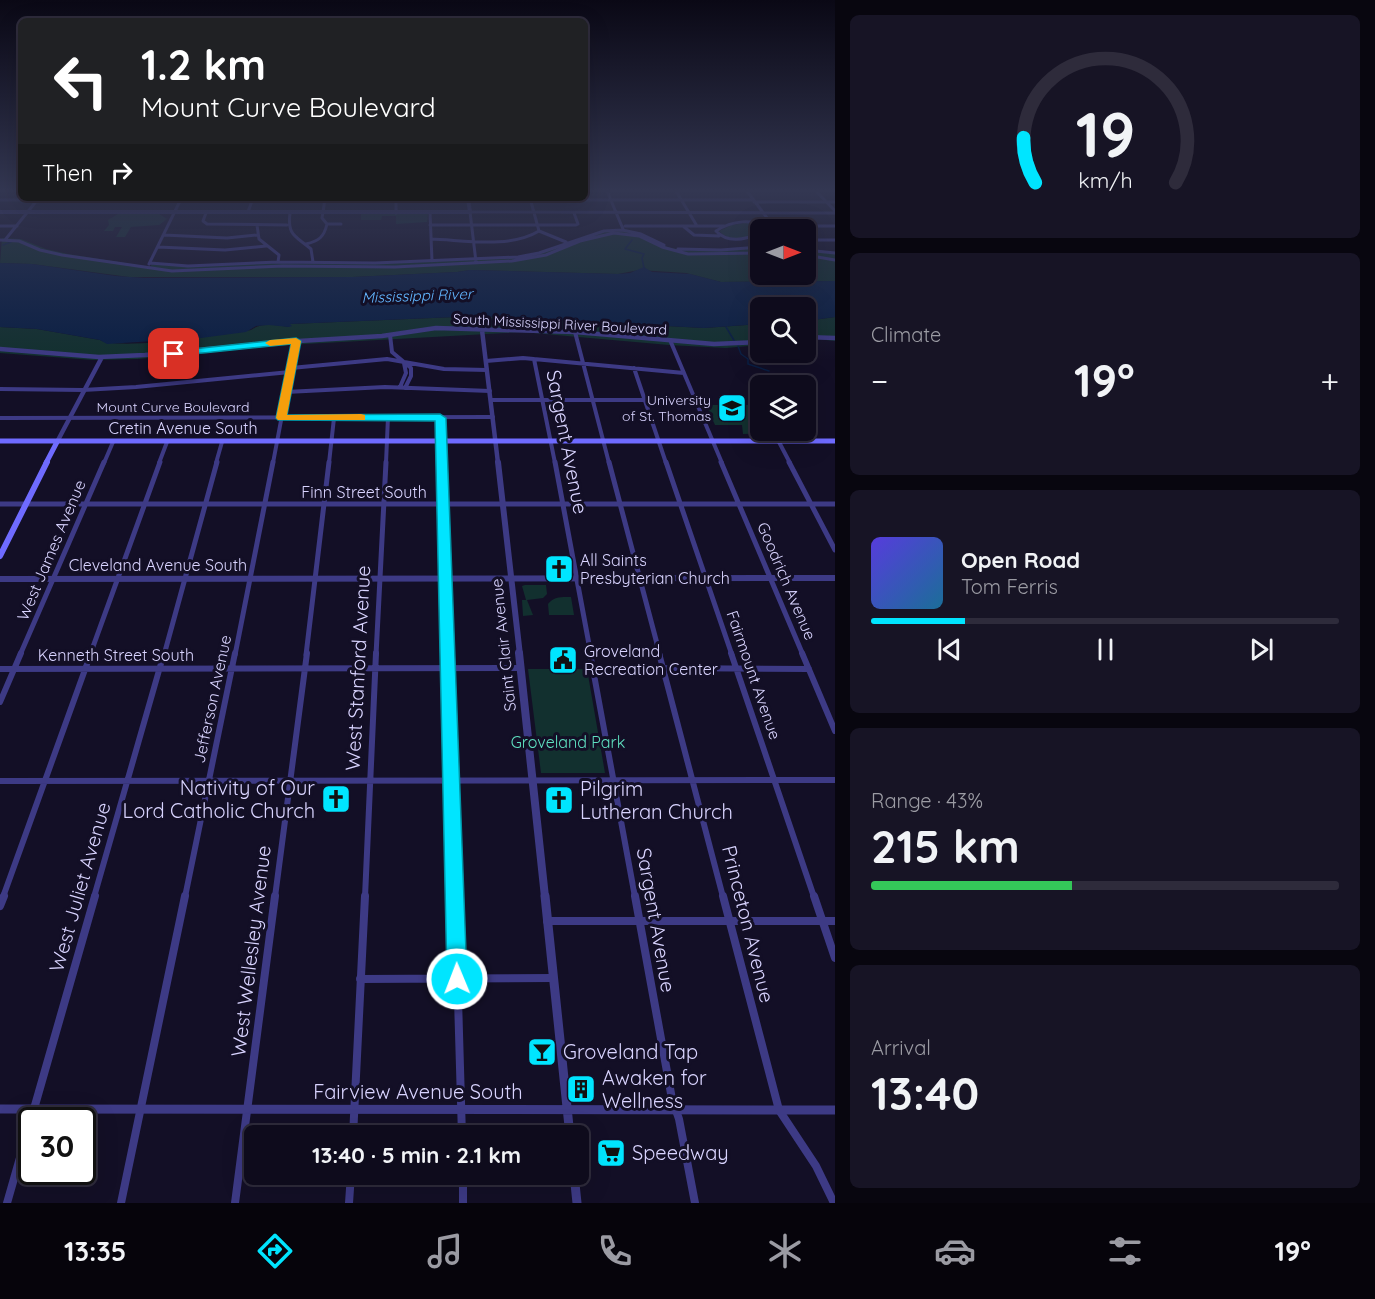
<!DOCTYPE html>
<meta charset="utf-8">
<style>
body{margin:0;font-family:Quicksand,sans-serif;background:#171425;color:#f1f3f6;height:100vh;display:flex;flex-direction:column;font-size:22px;white-space:nowrap}
*{box-sizing:border-box;margin:0}
p{font-size:20px;color:#9b9ba3}
.icon{flex:none;width:33px;height:33px;fill:none;stroke:currentColor;stroke-width:2;stroke-linecap:round;stroke-linejoin:round}
.map{position:relative;flex:1;overflow:hidden}
.drawer{display:flex;flex-direction:column;gap:15px;padding:15px;background:#08060f;width:540px}
.drawer>*{flex:none}
.top-card{position:absolute;left:18px;top:18px;width:570px;height:183px;border-radius:9px;box-shadow:0 6px 24px #0002,0 0 0 2px #2e2b3b;background:#202124;color:#fff;overflow:hidden}
.needle{width:39px;rotate:90deg}
.fabs{position:absolute;left:750px;top:219px;display:grid;gap:12px}
.fabs a{display:grid;place-items:center;width:66px;height:66px;border-radius:9px;background:#0e0b1c;box-shadow:0 6px 24px #0002,0 0 0 2px #2e2b3b;font-size:30px}
.speed{position:absolute;left:18px;top:1107px;display:flex;gap:12px;font-size:30px;font-weight:700;text-align:center}
.speed>*{display:grid;place-content:center;width:78px;height:78px;border-radius:50%;background:#0e0b1c;box-shadow:0 6px 24px #0002,0 0 0 2px #2e2b3b;line-height:1}
.speed .limit{border:3px solid #111;border-radius:9px;background:#fff;color:#111}
.pin{position:absolute;display:grid;place-items:center;width:51px;height:51px;color:#fff;margin:-26px;border-radius:12px;box-shadow:0 3px 9px #0006}
.me{position:absolute;width:66px;margin:-33px;rotate:359deg;stroke-linejoin:round;filter:drop-shadow(0 0 4px #0008)}
.turn{display:flex;align-items:center;gap:21px;height:126px;padding:0 24px;font-size:27px}
.turn .icon{width:78px;height:78px;stroke-width:2.5}
.turn b{display:block;font-size:42px;line-height:51px}
.then{display:flex;align-items:center;height:57px;padding:0 24px;background:#0003;gap:12px;font-size:22px}
.big{font-size:45px;font-weight:700;line-height:1.1}
.drawer .tile{flex:1;display:flex;flex-direction:column;justify-content:center;gap:9px;min-width:0;padding:0 21px;border-radius:9px;background:#171425}
.drawer .dial{align-items:center;gap:0}
.dial svg{height:156px;overflow:visible;fill:none;stroke:#2e2b3b;stroke-width:7;stroke-linecap:round;text-anchor:middle}
.dial text{fill:#f1f3f6;stroke:none}
.song{display:flex;align-items:center;gap:18px}
.cover{width:72px;height:72px;border-radius:9px;background:linear-gradient(135deg,hsl(250 70% 55%),hsl(200 70% 35%))}
.played{height:6px;border-radius:3px;background:linear-gradient(90deg,#00e5ff 20%,#2e2b3b 20%)}
.keys{display:flex;justify-content:space-around;direction:ltr}
.heat{display:flex;justify-content:space-between;align-items:center;font-size:33px;direction:ltr}
.charge{height:9px;border-radius:4px;background:linear-gradient(90deg,#34c759 43%,#2e2b3b 0)}
.trip{position:absolute;left:244px;top:1125px;width:345px;height:60px;border-radius:9px;background:#0e0b1c;box-shadow:0 6px 24px #0002,0 0 0 2px #2e2b3b;font-weight:700;line-height:60px;text-align:center}
.menu{display:flex;height:96px;justify-content:space-around;align-items:center;background:#06040b;color:#9b9ba3}
.menu .icon{width:42px;height:42px}
.menu .on{color:#00e5ff}
.menu b{font-size:27px;color:#f1f3f6}
main{display:flex;flex:1;min-height:0}
.map>svg:first-child{display:block}
.green{fill:#12302f}
.water{fill:#0a1f44}
.lines{fill:none;stroke-linecap:round;stroke-linejoin:round}
.stream{stroke:#0a1f44;stroke-width:1.5}
.minor-far4{stroke:#3d3a85;stroke-width:3}
.minor-far3{stroke:#3d3a85;stroke-width:4}
.minor-far2{stroke:#3d3a85;stroke-width:5}
.minor-far1{stroke:#3d3a85;stroke-width:6}
.minor{stroke:#3d3a85;stroke-width:8}
.tertiary-far4{stroke:#3d3a85;stroke-width:4}
.tertiary-far3{stroke:#3d3a85;stroke-width:4.5}
.tertiary-far2{stroke:#3d3a85;stroke-width:6}
.tertiary-far1{stroke:#3d3a85;stroke-width:8}
.tertiary{stroke:#3d3a85;stroke-width:9}
.secondary-far1{stroke:#6f6bff;stroke-width:5}
.secondary{stroke:#6f6bff;stroke-width:6}
.route{fill:#00e5ff;stroke:#0095a6;stroke-width:1.5}
.slow{fill:#f59e0b}
.labels{text-anchor:middle;stroke-width:6;stroke-linejoin:round;paint-order:stroke}
.far-street-label{font-size:14px;fill:#d9d4ff;stroke:#130f26}
.far-poi-label{font-size:14px;fill:#d9d4ff;stroke:#130f26;text-anchor:end}
.far-water-label{font-size:15px;font-style:italic;fill:#62b6ff;stroke:#130f26}
.street-label{font-size:16px;fill:#d9d4ff;stroke:#130f26}
.poi-label{font-size:16px;fill:#d9d4ff;stroke:#130f26;text-anchor:start}
.park-label{font-size:16px;fill:#5fe0c0;stroke:#130f26}
.near-street-label{font-size:20px;fill:#d9d4ff;stroke:#130f26}
.near-poi-label{font-size:20px;fill:#d9d4ff;stroke:#130f26;text-anchor:start}
</style>
<main>
<div class="map">
<svg width="835" height="1203" viewBox="0 0 835 1203">
<rect width="100%" height="100%" fill="#130f26"/>
<path class="green" d="M361,213L428,214L427,222L396,224V216H382L381,220H361Z
M118,214H159L167,219L159,225L131,227L125,237H116L122,227H115L113,231H104L109,225L108,220Z
M745,223H753L766,229L760,230V234C745,237 731,243 719,231L732,225Z
M623,229C641,231 654,244 671,248C699,254 732,248 760,248V274H806V250L835,254V281L721,282L686,273L639,270L618,274L470,270L457,272L353,277H129L32,264L0,263L2,238L21,239L46,249L68,254L144,266H151L152,263L170,266L256,263L375,264L518,257L542,253L604,231Z
M479,316L704,328L760,324V345L726,348L669,345L522,332L287,345L138,359L93,360L0,353V327L37,329L100,340C121,351 223,334 251,330C262,322 276,325 289,327L290,324Z
M835,317V341L806,338V321Z
M706,405H760V430L774,431L776,433L743,434L742,425H715Z
M525,585H546L547,594L543,598L527,600L533,615L523,616L522,600H526L522,586Z
M571,597L574,615H549L548,604C554,596 563,597 571,597Z
M528,669H587L605,773H541Z"/>
<path class="water" d="M0,263L32,264L116,276L145,278L353,277L457,272L470,270L618,274L630,273L644,267L652,272L690,274L721,282L835,281V317L806,321V308H760V324L704,328L479,316L290,324L292,326L289,327L269,325L256,326L246,332L201,338L107,344L100,340L37,329L0,327Z"/>
<g class="lines">
<path class="stream" d="M632,240L625,249L644,254L642,258L644,268
M3,245L11,242
M726,327L735,342
M738,346L741,354L748,359V364L769,371"/>
<path class="minor-far4" d="M607,191L623,229
M676,191L697,226
M747,191L776,230
M816,191L835,211
M396,198V213
M530,198L539,231L566,242
M0,200H753
M754,202H835
M248,212L253,198
M430,212L432,261
M206,213L203,221L207,224L287,225
M290,213C287,236 296,236 311,249L313,262
M327,224H341
M257,225L259,239L279,255L278,262
M430,225H576L578,224L574,213
M0,226H17
M625,226H724
M683,226L694,235L719,236
M765,226H835
M760,234C745,239 728,244 716,231C731,221 754,217 768,230
M164,235L227,238L257,235
M431,239C464,240 509,249 539,231
M0,240L19,241L40,250L62,255L172,271L283,266L395,267L512,261L546,255L580,241L614,233L639,236L662,247L688,254L760,253
M5,240L38,199
M806,240H835
M306,244C319,241 324,237 327,224L322,218L325,199
M158,247L225,250L266,246
M678,249L721,250L760,247
M806,250L835,253
M806,255L835,260
M476,262L470,212L835,213
M150,263L188,266L278,262L375,263L518,257L539,253L604,231L622,230L641,234L664,245
M149,264L181,199"/>
<path class="minor-far3" d="M575,332L609,463
M390,335L392,352L411,368V376L405,388
M670,340L722,463
M534,359L555,463
M486,361L523,358L684,373
M291,368L387,359L444,369L487,370
M634,368L666,463
M400,387L406,373L404,363
M0,389L83,390L136,387L290,372
M286,392L385,387L490,391
M491,400H645
M0,418L493,417
M440,418L441,463
M779,442L790,463
M104,463L113,442
M159,463L167,442
M216,463L222,442
M273,463L296,341
M329,463L334,418
M386,463L388,417"/>
<path class="minor-far2" d="M441,462L447,655
M555,462L591,655
M609,462L660,655
M666,462L732,655
M721,462L803,655
M789,462L835,550
M0,504H835
M20,655L104,462
M90,655L160,462
M164,655L217,462
M235,655L273,462
M306,655L329,462
M376,655L386,462"/>
<path class="minor-far1" d="M447,653L455,897
M590,653L635,897
M659,653L723,897
M731,653L814,897
M802,653L835,731
M665,668L809,669
M0,669L521,668
M0,702L21,653
M0,781L835,780
M3,897L91,653
M94,897L164,653
M185,897L235,653
M275,897L307,653
M365,897L376,653"/>
<path class="minor" d="M455,896L462,1136
M635,896L672,1099L679,1119L695,1203
M723,896L779,1110L816,1166L834,1203
M814,896L835,958
M0,906L4,896
M547,921H835
M360,979L553,978
M353,1136L365,896
M463,1174V1203
M7,1203L95,896
M121,1203L185,896
M235,1203L275,896
M349,1203L351,1174"/>
<path class="tertiary-far4" d="M0,212H470L468,198"/>
<path class="tertiary-far3" d="M482,330L498,463
M806,337L835,338
M0,349L99,357L145,355L282,342L382,336L436,328L575,332L714,344L760,342
M57,442L102,357"/>
<path class="tertiary-far2" d="M498,462L520,655
M0,579L835,578"/>
<path class="tertiary-far1" d="M519,653L545,897"/>
<path class="tertiary" d="M545,896L570,1136
M0,1109L835,1110
M574,1174L577,1203"/>
<path class="secondary-far1" d="M0,441H835
M46,463L57,442"/>
<path class="secondary" d="M0,556L47,462"/>
</g>
<linearGradient id="sky" x2="0" y2="1"><stop stop-color="#0a0815"/><stop offset="0.53" stop-color="#333752"/><stop offset="1" stop-color="#333752" stop-opacity="0"/></linearGradient>
<rect width="835" height="360" fill="url(#sky)"/>
<path class="route" d="M296,338L301,341L287,415L440,414L446,418L467,979L464,985L457,988L450,985L447,979L435,421L278,420L276,418L291,344L174,356L169,354L174,351Z"/>
<path class="slow" d="M296,338L301,341L287,415L361,414L365,415V420H278L276,418L291,344L270,346L265,343L270,340Z"/>
<defs>
<g id="university-square" transform="scale(1.5)"><rect x="-9" y="-9" width="18" height="18" rx="4" fill="#00e5ff" stroke="#130f26"/><path d="M0-5L7-2L0 1L-7-2ZM-4 1L0 2.5L4 1V4Q0 6-4 4Z" fill="#111"/></g>
<g id="church-square" transform="scale(1.5)"><rect x="-9" y="-9" width="18" height="18" rx="4" fill="#00e5ff" stroke="#130f26"/><path d="M-1.2-6h2.4v3.5h3.3v2.4h-3.3V6h-2.4V-.1h-3.3v-2.4h3.3Z" fill="#111"/></g>
<g id="civic-square" transform="scale(1.5)"><rect x="-9" y="-9" width="18" height="18" rx="4" fill="#00e5ff" stroke="#130f26"/><path d="M-.6-6.5H3V-4.5H.6V-3L4-1V1h2V6H-6V1h2V-1L-.6-3ZM-1.2 2.5V6h2.4V2.5Z" fill="#111"/></g>
<g id="bar-square" transform="scale(1.5)"><rect x="-9" y="-9" width="18" height="18" rx="4" fill="#00e5ff" stroke="#130f26"/><path d="M-6-5H6L.8 .8V4.5H3.5V6h-7V4.5H-.8V.8Z" fill="#111"/></g>
<g id="building-square" transform="scale(1.5)"><rect x="-9" y="-9" width="18" height="18" rx="4" fill="#00e5ff" stroke="#130f26"/><path d="M-4-6H4V6H1V3H-1V6H-4ZM-2.5-4.3h1.7v1.8h-1.7ZM.8-4.3h1.7v1.8H.8ZM-2.5-1h1.7V.8h-1.7ZM.8-1h1.7V.8H.8Z" fill="#111"/></g>
<g id="supermarket-square" transform="scale(1.5)"><rect x="-9" y="-9" width="18" height="18" rx="4" fill="#00e5ff" stroke="#130f26"/><path d="M-6-5.5h2.5l.6 2H6L4.5 2H-2.5L-4.4-4H-6ZM-1.5 3.2a1.3 1.3 0 1 0 .1 0ZM3 3.2a1.3 1.3 0 1 0 .1 0Z" fill="#111"/></g>
</defs>
<g fill-rule="evenodd">
<use href="#university-square" x="732" y="408"/>
<use href="#church-square" x="559" y="569"/>
<use href="#civic-square" x="563" y="660"/>
<use href="#church-square" x="336" y="799"/>
<use href="#church-square" x="559" y="800"/>
<use href="#bar-square" x="542" y="1052"/>
<use href="#building-square" x="581" y="1089"/>
<use href="#supermarket-square" x="611" y="1153"/>
</g>
<g class="labels">
<g class="far-street-label">
<text transform="translate(560 324) rotate(3)" y="5">South Mississippi River Boulevard</text>
<text x="173" y="412">Mount Curve Boulevard</text>
</g>
<g class="far-poi-label">
<text x="711" y="405">University<tspan x="711" dy="16">of St. Thomas</tspan></text>
</g>
<g class="far-water-label">
<text transform="translate(417 296) rotate(-2)" y="5">Mississippi River</text>
</g>
<g class="street-label">
<text x="183" y="434">Cretin Avenue South</text>
<text x="364" y="498">Finn Street South</text>
<text transform="translate(51 550) rotate(-67)" y="6">West James Avenue</text>
<text x="158" y="571">Cleveland Avenue South</text>
<text transform="translate(787 581) rotate(67)" y="6">Goodrich Avenue</text>
<text transform="translate(503 645) rotate(-96)" y="6">Saint Clair Avenue</text>
<text x="116" y="661">Kenneth Street South</text>
<text transform="translate(754 675) rotate(71)" y="6">Fairmount Avenue</text>
<text transform="translate(212 699) rotate(-78)" y="6">Jefferson Avenue</text>
</g>
<g class="poi-label">
<text x="580" y="566">All Saints<tspan x="580" dy="18">Presbyterian Church</tspan></text>
<text x="584" y="657">Groveland<tspan x="584" dy="18">Recreation Center</tspan></text>
</g>
<g class="park-label">
<text x="568" y="748">Groveland Park</text>
</g>
<g class="near-street-label">
<text transform="translate(567 442) rotate(79)" y="7">Sargent Avenue</text>
<text transform="translate(358 668) rotate(-87)" y="7">West Stanford Avenue</text>
<text transform="translate(80 887) rotate(-74)" y="7">West Juliet Avenue</text>
<text transform="translate(656 920) rotate(80)" y="7">Sargent Avenue</text>
<text transform="translate(748 924) rotate(76)" y="7">Princeton Avenue</text>
<text transform="translate(251 951) rotate(-83)" y="7">West Wellesley Avenue</text>
<text x="418" y="1099">Fairview Avenue South</text>
</g>
<g class="near-poi-label">
<text x="315" y="795" text-anchor="end">Nativity of Our<tspan x="315" dy="23">Lord Catholic Church</tspan></text>
<text x="580" y="796">Pilgrim<tspan x="580" dy="23">Lutheran Church</tspan></text>
<text x="563" y="1059">Groveland Tap</text>
<text x="602" y="1085">Awaken for<tspan x="602" dy="23">Wellness</tspan></text>
<text x="632" y="1160">Speedway</text>
</g>
</g>
</svg>
<div class="fabs">
<a><svg class="needle" viewBox="-14 -14 28 28"><path d="M0-13l5 13h-10z" fill="#e53935"/><path d="M0 13l5-13h-10z" fill="#9b9ba3"/></svg></a>
<a><svg class="icon" aria-label="search" viewBox="0 0 24 24"><circle cx="10" cy="10" r="6"/><path d="M15 15l6 6"/></svg></a>
<a><svg class="icon" aria-label="layers" viewBox="0 0 24 24"><path d="M12 4l9 5-9 5-9-5zM3 14l9 5 9-5"/></svg></a>
</div>
<div class="speed"><div class="limit">30</div></div>
<div class="pin" style="left:174px;top:354px;background:#d93025"><svg class="icon" aria-label="arrive" viewBox="0 0 24 24"><path d="M6 21V4h12l-3 4 3 4H6"/></svg></div>
<svg class="me" style="left:457px;top:979px" viewBox="-20 -20 40 40"><circle r="17" fill="#00e5ff" stroke="#fff" stroke-width="3"/><path d="M0-11L8 9 0 5-8 9z" fill="#fff"/></svg>
<div class="trip">13:40 · 5 min · 2.1 km</div>
<div class="top-card">
<div class="turn"><svg class="icon" aria-label="left" viewBox="0 0 24 24"><path d="M17 20v-9H6M10 6l-5 5 5 5"/></svg><div><b>1.2 km</b>Mount Curve Boulevard</div></div>
<div class="then">Then<svg class="icon" aria-label="right" viewBox="0 0 24 24"><path d="M7 20v-9h11M14 6l5 5-5 5"/></svg></div>
</div>
</div>
<section class="drawer">
<div class="tile dial"><svg viewBox="0 0 100 80">
<path d="M14 69A42 42 0 1 1 86 69"/>
<path d="M14 69A42 42 0 0 1 8 46" stroke="#00e5ff"/>
<text x="50" y="56" font-size="32" font-weight="700">19</text>
<text x="50" y="72" font-size="11">km/h</text>
</svg></div>
<div class="tile"><p>Climate</p>
<div class="heat"><a>−</a><b class="big">19°</b><a>+</a></div>
</div>
<div class="tile">
<div class="song"><i class="cover"></i><div><b>Open Road</b><p>Tom Ferris</p></div></div>
<div class="played"></div>
<div class="keys"><svg class="icon" aria-label="previous" viewBox="0 0 24 24"><path d="M18 5L8 12l10 7zM5 5v14"/></svg><svg class="icon" aria-label="pause" viewBox="0 0 24 24"><path d="M8 5v14M16 5v14"/></svg><svg class="icon" aria-label="next" viewBox="0 0 24 24"><path d="M6 5l10 7-10 7zM19 5v14"/></svg></div>
</div>
<div class="tile"><p>Range · 43%</p><b class="big">215 km</b><div class="charge"></div></div>
<div class="tile"><p>Arrival</p><b class="big">13:40</b></div>
</section>
</main>
<nav class="menu">
<b>13:35</b>
<svg class="icon on" aria-label="directions" viewBox="0 0 24 24"><path d="M12 3l9 9-9 9-9-9zM9 14v-3h6M13 9l2 2-2 2"/></svg>
<svg class="icon" aria-label="music" viewBox="0 0 24 24"><path d="M9 18V5l10-2v13"/><circle cx="6" cy="18" r="3"/><circle cx="16" cy="16" r="3"/></svg>
<svg class="icon" aria-label="phone" viewBox="0 0 24 24"><path d="M5 4h4l2 5-3 2q2 4 5 5l2-3 5 2v4C11 20 4 13 5 4z"/></svg>
<svg class="icon" aria-label="climate" viewBox="0 0 24 24"><path d="M12 3v18M4 7l16 10M4 17L20 7"/></svg>
<svg class="icon" aria-label="car" viewBox="0 0 24 24"><path d="M5 17H2v-5l4-1 3-4h7l3 4 3 1v5h-3M9 17h6M6 11h13"/><circle cx="7" cy="17" r="2"/><circle cx="17" cy="17" r="2"/></svg>
<svg class="icon" aria-label="filters" viewBox="0 0 24 24"><path d="M4 7h16M4 17h16"/><circle cx="9" cy="7" r="2"/><circle cx="15" cy="17" r="2"/></svg>
<b>19°</b>
</nav>
